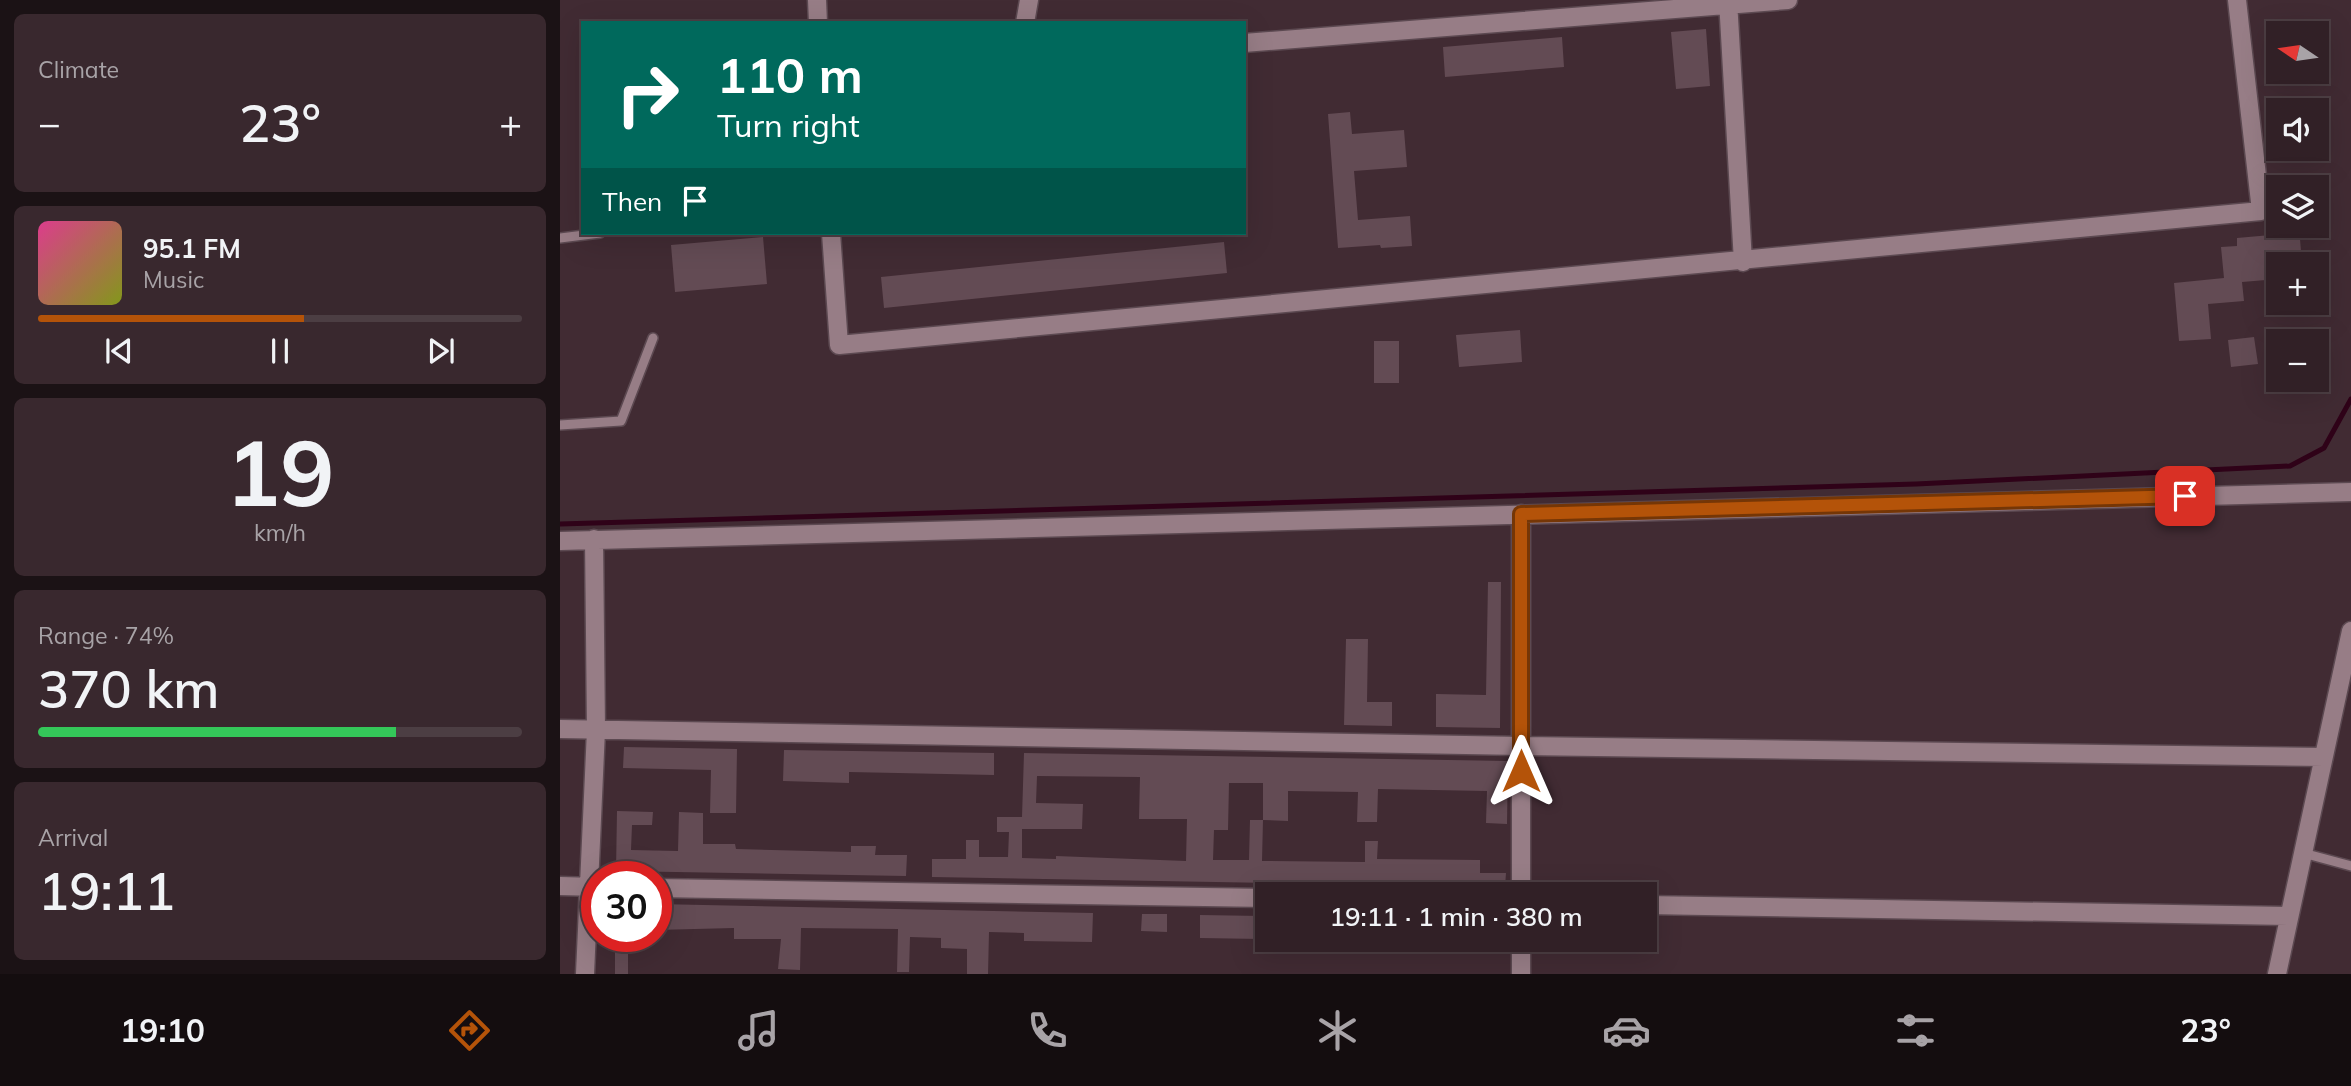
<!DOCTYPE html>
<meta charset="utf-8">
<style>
body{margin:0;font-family:Mulish,sans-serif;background:#39282e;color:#f1f3f6;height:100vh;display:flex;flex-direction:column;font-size:26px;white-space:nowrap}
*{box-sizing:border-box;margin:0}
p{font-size:23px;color:#a8a3a7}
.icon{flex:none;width:38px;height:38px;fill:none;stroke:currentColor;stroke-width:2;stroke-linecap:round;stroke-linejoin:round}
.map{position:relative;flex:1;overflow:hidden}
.drawer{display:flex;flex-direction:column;gap:14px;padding:14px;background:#1b1215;width:560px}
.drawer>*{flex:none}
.guide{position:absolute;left:21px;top:21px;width:665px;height:214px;border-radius:0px;box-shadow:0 7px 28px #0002,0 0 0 2px #4c3e43;background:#00695c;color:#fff;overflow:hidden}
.needle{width:46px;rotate:283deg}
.fabs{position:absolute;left:1706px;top:21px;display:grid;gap:14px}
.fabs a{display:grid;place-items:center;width:63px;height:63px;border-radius:0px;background:#312026;box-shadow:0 7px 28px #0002,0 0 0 2px #4c3e43;font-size:35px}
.speed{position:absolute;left:21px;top:861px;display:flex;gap:14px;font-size:35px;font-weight:700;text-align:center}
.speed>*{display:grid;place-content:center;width:91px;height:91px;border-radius:50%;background:#312026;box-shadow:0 7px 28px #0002,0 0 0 2px #4c3e43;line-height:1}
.speed .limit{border:10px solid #d22;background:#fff;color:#111}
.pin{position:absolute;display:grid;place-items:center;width:60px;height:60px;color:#fff;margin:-30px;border-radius:14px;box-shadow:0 4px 10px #0006}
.me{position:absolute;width:77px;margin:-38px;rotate:0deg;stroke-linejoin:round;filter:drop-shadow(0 0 5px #0008)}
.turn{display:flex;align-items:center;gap:24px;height:147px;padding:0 21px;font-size:32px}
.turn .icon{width:91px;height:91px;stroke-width:2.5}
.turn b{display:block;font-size:49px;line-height:60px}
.then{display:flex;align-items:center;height:66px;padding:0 21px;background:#0003;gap:14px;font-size:26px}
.big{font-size:52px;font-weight:600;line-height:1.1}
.drawer .card{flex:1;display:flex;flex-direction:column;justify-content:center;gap:10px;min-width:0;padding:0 24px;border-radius:10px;background:#39282e}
.drawer .dial{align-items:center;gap:0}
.dial b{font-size:91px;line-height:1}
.song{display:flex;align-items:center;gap:21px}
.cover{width:84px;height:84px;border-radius:10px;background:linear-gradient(135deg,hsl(330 70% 55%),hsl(70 70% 35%))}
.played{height:7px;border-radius:4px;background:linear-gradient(90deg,#b45309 55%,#4c3e43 55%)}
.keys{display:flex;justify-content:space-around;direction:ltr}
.heat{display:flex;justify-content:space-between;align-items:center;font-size:38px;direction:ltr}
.charge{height:10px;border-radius:5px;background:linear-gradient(90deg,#34c759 74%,#4c3e43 0)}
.trip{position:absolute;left:695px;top:882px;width:402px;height:70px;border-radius:0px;background:#312026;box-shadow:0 7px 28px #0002,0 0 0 2px #4c3e43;font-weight:600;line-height:70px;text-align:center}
.dock{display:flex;height:112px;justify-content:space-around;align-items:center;background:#140d0f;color:#a8a3a7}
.dock .icon{width:49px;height:49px}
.dock .on{color:#b45309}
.dock b{font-size:32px;color:#f1f3f6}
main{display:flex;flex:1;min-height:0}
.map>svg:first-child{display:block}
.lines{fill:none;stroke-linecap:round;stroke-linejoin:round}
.stream{stroke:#2f0218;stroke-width:5}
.building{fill:#634b54;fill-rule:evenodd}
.lane-casing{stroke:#5c4951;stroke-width:12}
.street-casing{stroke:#5c4951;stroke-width:21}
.lane{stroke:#977d86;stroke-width:9}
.street{stroke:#977d86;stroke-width:18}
.route-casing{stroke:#753606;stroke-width:18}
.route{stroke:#b45309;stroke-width:12}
</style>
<main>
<section class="drawer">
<div class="card"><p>Climate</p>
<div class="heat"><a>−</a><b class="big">23°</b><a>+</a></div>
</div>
<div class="card">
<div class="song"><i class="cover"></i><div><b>95.1 FM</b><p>Music</p></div></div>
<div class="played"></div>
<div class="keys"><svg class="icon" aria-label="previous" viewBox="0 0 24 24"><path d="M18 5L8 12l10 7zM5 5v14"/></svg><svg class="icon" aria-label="pause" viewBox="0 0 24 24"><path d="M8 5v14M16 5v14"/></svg><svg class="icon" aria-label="next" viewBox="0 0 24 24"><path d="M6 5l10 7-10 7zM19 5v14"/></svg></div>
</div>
<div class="card dial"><b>19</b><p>km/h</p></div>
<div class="card"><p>Range · 74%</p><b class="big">370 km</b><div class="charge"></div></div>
<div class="card"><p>Arrival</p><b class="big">19:11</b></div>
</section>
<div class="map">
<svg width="1791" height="974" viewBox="0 0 1791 974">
<rect width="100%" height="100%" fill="#412b33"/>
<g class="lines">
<path class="stream" d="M0,524L1356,484L1730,466L1764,448L1791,399"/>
</g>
<path class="building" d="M1146,29L1150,86L1116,89L1111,32Z
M1002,37L1004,67L885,77L883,47Z
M790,112L792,134L844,130L847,167L794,171L798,220L850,216L852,246L821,248L820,245L778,248L768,114Z
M1722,234V240L1740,239L1742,264H1718V279L1682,282L1684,301L1648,304L1651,339L1619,341L1614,283L1664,278L1661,247L1677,246V238Z
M203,237L207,284L115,292L111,245Z
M664,242L667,273L324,308L321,277Z
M960,330L962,362L899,367L896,335Z
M1694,337L1698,364L1671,367L1668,340Z
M814,341H839V383H814Z
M928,582H941L940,728L876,727V694L926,695Z
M786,639H808L807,702H832V726L784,725Z
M64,747L177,749L176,813H150L151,770L63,768Z
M224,750L434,753V775L289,772V783L223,781Z
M464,753L948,761L947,824L926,823L927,791L818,789L817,822H797L798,792L728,791V821L703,820L702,861L805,862V841H818L817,859L920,860V873H946L945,887L372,877V859H406V840H419V857H448L449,832H437V817H462ZM477,776L580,777L579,819H627L626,861L496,856V859L462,858V829H522L523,804L476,803ZM669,783H703V820H690L689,860H653L654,830H668Z
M57,811L93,812L92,825H72L71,850L118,851L119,812L143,813V844H175L176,849L291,852V846H316L315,855H347L346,876L56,871Z
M96,904L533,913L532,942L464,941V933L429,932L428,974H407V949L381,948V938L350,937L349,972H337L338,929L241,928L240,970L218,969L221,939H174V928L96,930Z
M582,914H607V932L581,931Z
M640,915L702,916L701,939L640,938Z
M55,936H68V974H55Z"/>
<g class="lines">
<g class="lane-casing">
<path id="lane" d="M0,238L40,233
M0,425L61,421L93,338
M1743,853L1791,866"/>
</g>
<g class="street-casing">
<path id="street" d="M257,0L258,23
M1168,0L1183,262
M465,23L469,0
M684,43L1228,0
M271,233L279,345L1701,211L1677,0
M961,514V894
M0,541L1791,492
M0,729L961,746L1764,757
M0,886L37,887
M96,888L707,898
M1085,905L1729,916
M961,940V974
M25,974L36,730L34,539
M1717,974L1791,631"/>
</g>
<use href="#lane" class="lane"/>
<use href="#street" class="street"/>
</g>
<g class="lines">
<g class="route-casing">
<path id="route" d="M961,771V514L1625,496"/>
</g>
<use href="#route" class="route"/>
</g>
</svg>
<div class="fabs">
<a><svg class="needle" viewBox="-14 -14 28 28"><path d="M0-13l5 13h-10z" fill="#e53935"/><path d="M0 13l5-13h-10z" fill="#a8a3a7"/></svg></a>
<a><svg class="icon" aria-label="sound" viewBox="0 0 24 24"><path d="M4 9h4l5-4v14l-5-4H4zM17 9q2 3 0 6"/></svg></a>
<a><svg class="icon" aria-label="layers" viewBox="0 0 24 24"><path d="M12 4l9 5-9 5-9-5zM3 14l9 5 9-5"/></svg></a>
<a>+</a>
<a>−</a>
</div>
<div class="speed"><div class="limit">30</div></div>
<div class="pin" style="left:1625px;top:496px;background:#d93025"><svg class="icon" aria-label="arrive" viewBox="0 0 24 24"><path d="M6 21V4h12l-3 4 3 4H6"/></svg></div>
<svg class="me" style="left:961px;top:771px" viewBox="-20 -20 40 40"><path d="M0-17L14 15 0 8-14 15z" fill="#b45309" stroke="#fff" stroke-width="4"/></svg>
<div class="trip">19:11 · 1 min · 380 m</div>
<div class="guide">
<div class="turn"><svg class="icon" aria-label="right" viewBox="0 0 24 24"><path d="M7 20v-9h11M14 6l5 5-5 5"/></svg><div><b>110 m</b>Turn right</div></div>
<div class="then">Then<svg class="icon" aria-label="arrive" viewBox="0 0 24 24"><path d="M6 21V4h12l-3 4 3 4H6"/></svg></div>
</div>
</div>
</main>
<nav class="dock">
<b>19:10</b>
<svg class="icon on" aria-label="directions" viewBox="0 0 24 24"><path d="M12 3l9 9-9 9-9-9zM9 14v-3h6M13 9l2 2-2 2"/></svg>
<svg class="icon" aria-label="music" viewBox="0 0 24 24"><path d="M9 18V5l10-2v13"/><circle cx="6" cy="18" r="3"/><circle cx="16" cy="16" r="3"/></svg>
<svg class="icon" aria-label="phone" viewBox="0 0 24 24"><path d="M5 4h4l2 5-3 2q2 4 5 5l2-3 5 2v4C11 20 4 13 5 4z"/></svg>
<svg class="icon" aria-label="climate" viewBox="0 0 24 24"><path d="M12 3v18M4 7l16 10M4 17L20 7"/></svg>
<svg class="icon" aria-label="car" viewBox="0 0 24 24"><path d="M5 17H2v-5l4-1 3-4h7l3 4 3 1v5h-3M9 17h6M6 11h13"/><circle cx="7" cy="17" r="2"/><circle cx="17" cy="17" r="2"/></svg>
<svg class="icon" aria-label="filters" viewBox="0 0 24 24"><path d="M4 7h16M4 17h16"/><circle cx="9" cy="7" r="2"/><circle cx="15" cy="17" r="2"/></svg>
<b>23°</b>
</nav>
